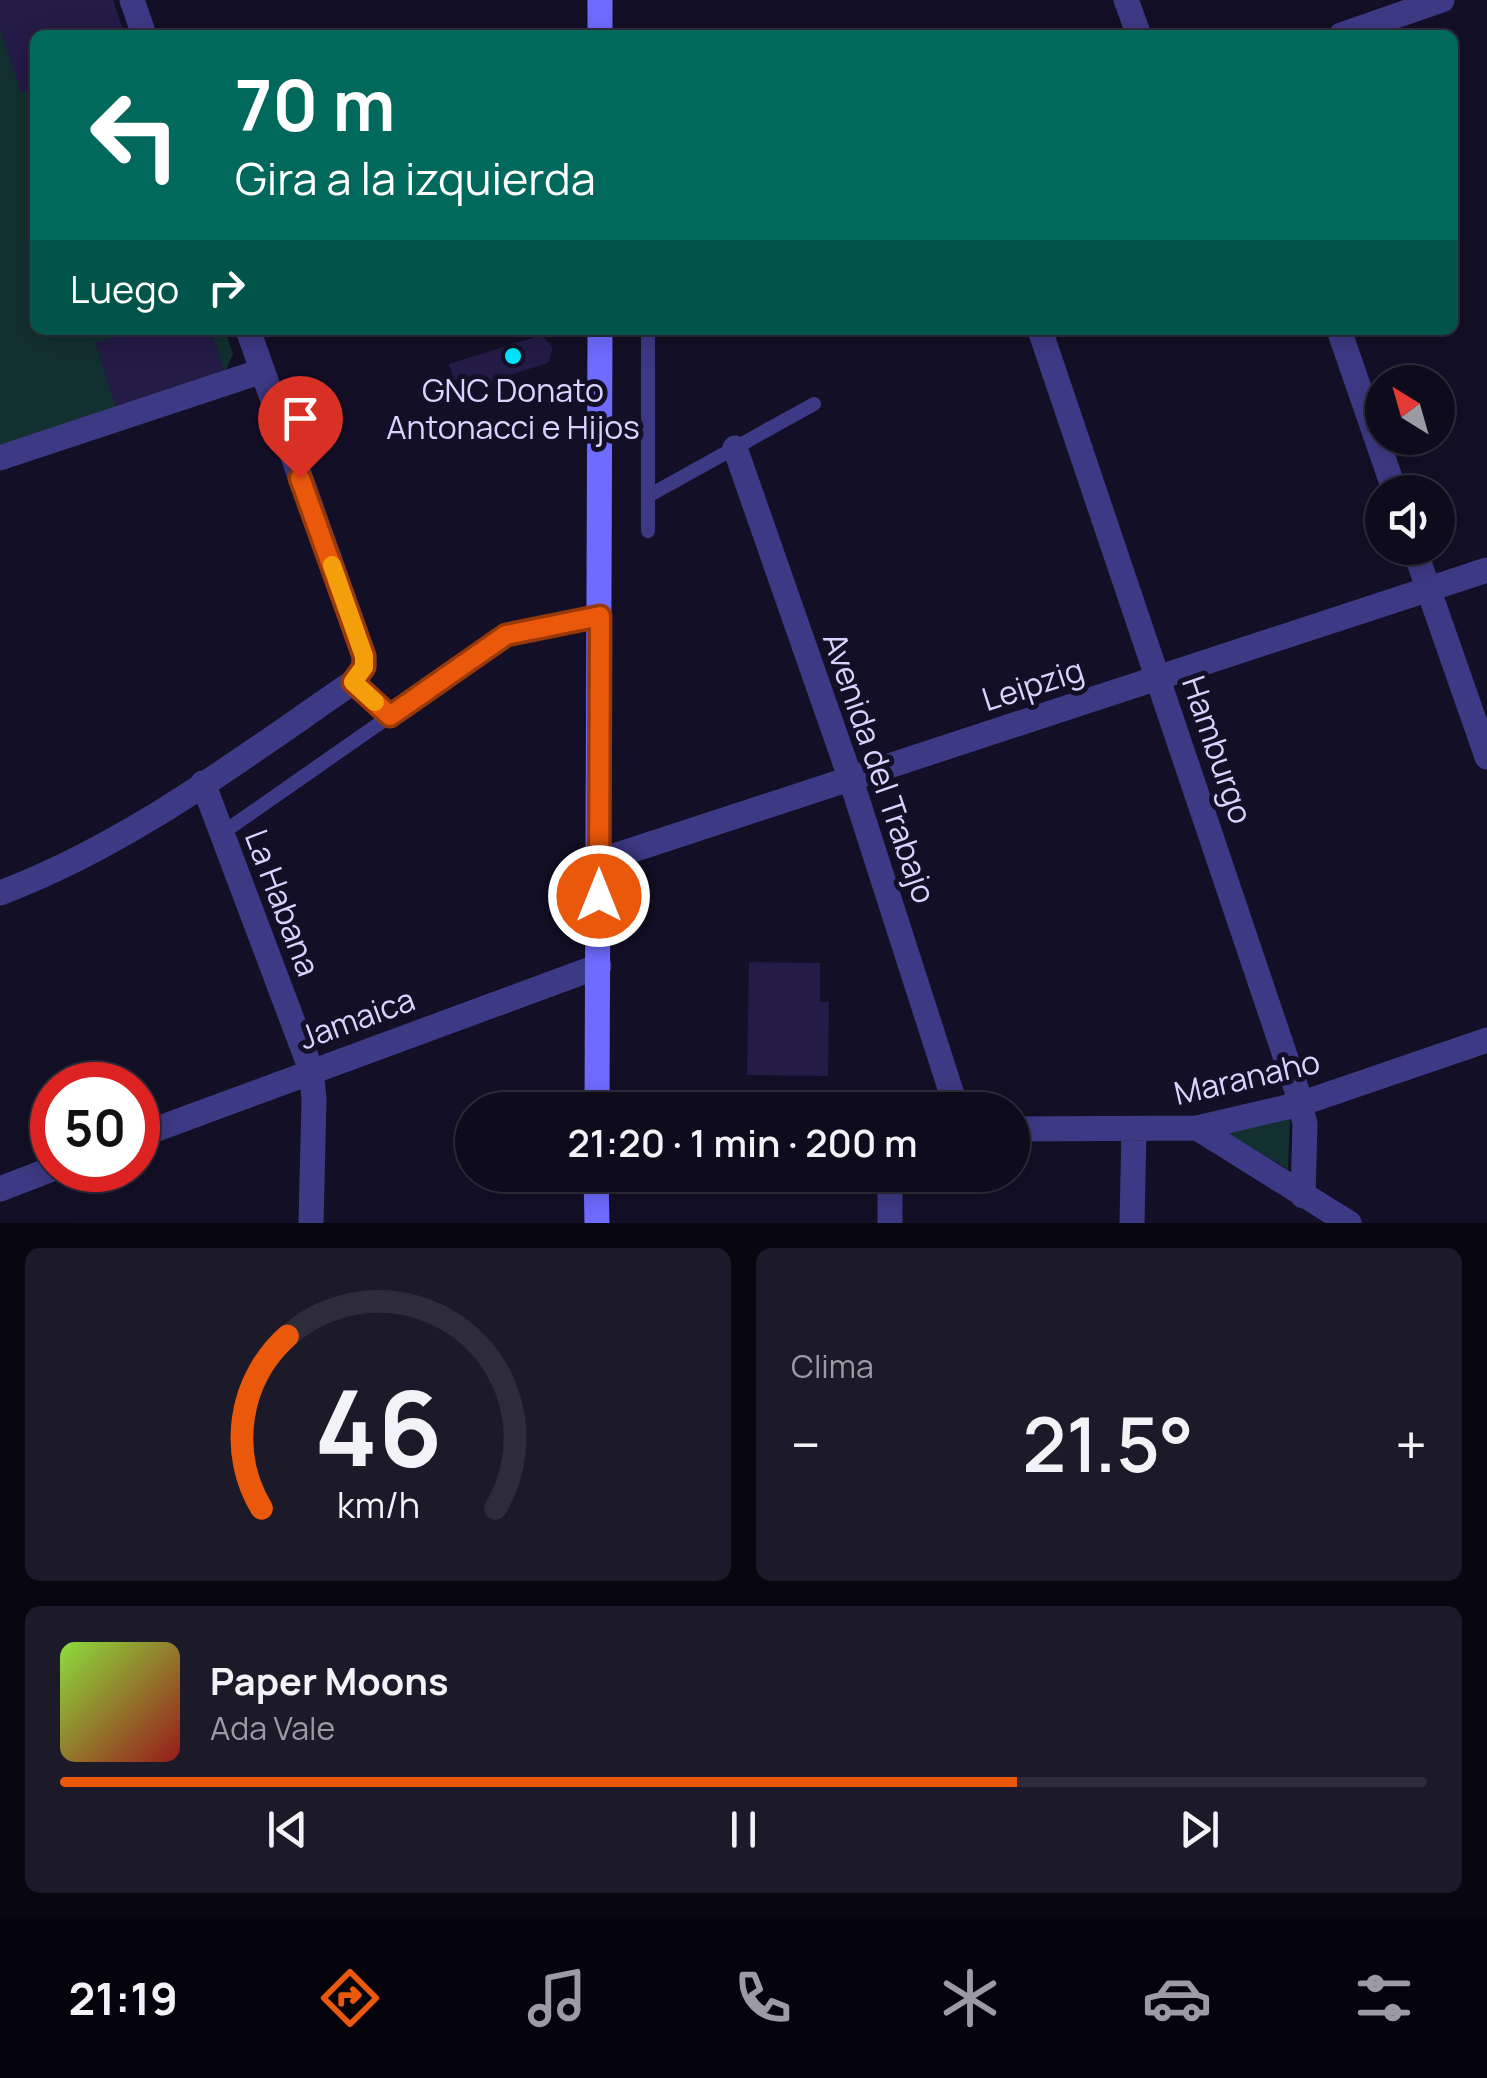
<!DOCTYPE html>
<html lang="es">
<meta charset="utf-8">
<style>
body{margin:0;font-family:Manrope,sans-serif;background:#1c1929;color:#f1f3f6;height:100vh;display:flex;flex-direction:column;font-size:38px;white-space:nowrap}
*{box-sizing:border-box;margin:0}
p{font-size:32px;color:#9b9ba3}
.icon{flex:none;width:55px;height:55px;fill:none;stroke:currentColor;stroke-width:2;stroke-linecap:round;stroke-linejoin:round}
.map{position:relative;height:1223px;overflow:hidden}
.panel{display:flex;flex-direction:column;gap:25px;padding:25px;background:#08060f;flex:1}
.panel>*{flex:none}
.guide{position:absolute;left:30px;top:30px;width:1428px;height:305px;border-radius:15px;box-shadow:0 5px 25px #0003,0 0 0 2px #2e2b3b;background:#00695c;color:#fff;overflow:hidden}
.needle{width:65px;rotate:323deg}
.controls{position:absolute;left:1365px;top:365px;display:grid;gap:20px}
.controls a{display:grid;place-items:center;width:90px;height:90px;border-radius:50%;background:#0e0b1c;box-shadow:0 5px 25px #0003,0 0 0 2px #2e2b3b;font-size:50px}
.speed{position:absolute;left:30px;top:1062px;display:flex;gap:20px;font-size:50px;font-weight:700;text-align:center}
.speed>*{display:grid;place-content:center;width:130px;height:130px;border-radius:50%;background:#0e0b1c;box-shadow:0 5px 25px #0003,0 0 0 2px #2e2b3b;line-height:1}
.speed .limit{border:15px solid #d22;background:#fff;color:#111}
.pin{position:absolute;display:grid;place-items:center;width:85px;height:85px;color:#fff;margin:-102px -42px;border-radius:50% 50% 50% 0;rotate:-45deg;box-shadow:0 0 10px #0007}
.pin .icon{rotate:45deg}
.me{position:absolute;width:110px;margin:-55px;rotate:0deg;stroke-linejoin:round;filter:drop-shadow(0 0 8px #0008)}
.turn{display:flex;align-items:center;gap:35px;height:210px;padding:0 40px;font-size:45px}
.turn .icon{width:130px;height:130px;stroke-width:2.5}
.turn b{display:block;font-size:70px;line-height:85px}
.then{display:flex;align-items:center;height:95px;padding:0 40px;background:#0003;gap:20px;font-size:38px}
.big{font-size:75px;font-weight:600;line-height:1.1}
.panel .tile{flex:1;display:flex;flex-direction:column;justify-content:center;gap:15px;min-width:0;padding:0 35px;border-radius:15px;background:#1c1929}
.panel .dial{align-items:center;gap:0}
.dial svg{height:260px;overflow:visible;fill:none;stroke:#2e2b3b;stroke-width:7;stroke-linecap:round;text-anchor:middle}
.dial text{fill:#f1f3f6;stroke:none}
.song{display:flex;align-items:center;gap:30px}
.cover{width:120px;height:120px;border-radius:15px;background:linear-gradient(135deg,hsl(90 70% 55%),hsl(0 70% 35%))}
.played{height:10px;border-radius:5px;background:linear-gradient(90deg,#ea580c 70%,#2e2b3b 70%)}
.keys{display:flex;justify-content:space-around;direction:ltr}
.heat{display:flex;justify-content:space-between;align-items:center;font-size:55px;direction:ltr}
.panel .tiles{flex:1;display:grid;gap:25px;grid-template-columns:1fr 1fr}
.tile:last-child{grid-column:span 2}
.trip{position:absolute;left:455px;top:1092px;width:575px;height:100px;border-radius:50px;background:#0e0b1c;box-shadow:0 5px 25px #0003,0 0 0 2px #2e2b3b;font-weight:600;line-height:100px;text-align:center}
.tab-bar{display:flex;height:160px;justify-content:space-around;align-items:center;background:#06040b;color:#9b9ba3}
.tab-bar .icon{width:70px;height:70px}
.tab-bar .current{color:#ea580c}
.tab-bar b{font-size:45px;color:#f1f3f6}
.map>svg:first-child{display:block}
.green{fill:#12302f}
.building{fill:#241b47}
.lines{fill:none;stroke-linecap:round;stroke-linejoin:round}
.lane{stroke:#3d3a85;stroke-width:14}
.street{stroke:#3d3a85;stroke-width:25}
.secondary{stroke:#6f6bff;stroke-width:25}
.route-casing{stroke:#983908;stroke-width:25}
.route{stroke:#ea580c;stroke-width:18}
.slow{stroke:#f59e0b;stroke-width:18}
.poi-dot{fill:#00e5ff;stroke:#130f26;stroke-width:4}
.labels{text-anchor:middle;stroke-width:10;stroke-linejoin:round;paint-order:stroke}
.poi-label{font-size:32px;fill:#d9d4ff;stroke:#130f26}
.street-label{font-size:32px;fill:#d9d4ff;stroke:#130f26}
</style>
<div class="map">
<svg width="1487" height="1223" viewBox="0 0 1487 1223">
<rect width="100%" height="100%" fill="#130f26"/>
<path class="green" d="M0,0L35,35V330H225L233,354L225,372L0,445Z
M1290,1115L1288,1169L1227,1133Z"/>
<path class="building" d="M0,0H113L125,35H35V88L21,92L0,29Z
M134,330H211L225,372L116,407L95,343Z
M542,335L553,348L548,363L458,391L449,364Z
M749,962L820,963V1002H829L828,1076L747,1075Z"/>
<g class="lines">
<path class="lane" d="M648,330V531
M648,496L814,404
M353,682L390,716
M221,834L506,635L599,616"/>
<path class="street" d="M132,0L144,35
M1126,0L1139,35
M1341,35L1442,0
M1040,330L1298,1094L1305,1124L1303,1196
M1339,330L1395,492
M735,448L850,777L957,1110
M0,458L262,371
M1414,548L1487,757
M203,783L311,1070L314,1099L311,1223
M599,861L1487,570
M0,893C128,845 241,759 353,682L364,667V656L248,330
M1197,1128L1349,1223
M1012,1129L1197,1128L1300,1104L1487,1040
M138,1136L599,966
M0,1189L52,1169
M890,1223V1175
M1132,1223L1134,1131"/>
<path class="secondary" d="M600,35V0
M597,1110L600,330
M596,1175L597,1223"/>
</g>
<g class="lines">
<g class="route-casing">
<path id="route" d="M300,478L364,656V667L353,682L390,716L506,635L600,616L599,896"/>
</g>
<use href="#route" class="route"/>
<path class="slow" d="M332,565L364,656V667L353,682L375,702"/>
</g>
<circle class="poi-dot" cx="513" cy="356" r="10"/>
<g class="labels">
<g class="poi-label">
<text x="513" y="402">GNC Donato<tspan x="513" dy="37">Antonacci e Hijos</tspan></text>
</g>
<g class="street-label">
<text transform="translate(1033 685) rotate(-18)" y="11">Leipzig</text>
<text transform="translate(1217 750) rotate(71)" y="11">Hamburgo</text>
<text transform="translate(879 768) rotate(71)" y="11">Avenida del Trabajo</text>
<text transform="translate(282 903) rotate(69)" y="11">La Habana</text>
<text transform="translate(357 1019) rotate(-20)" y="11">Jamaica</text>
<text transform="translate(1247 1078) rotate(-13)" y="11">Maranaho</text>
</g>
</g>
</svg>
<div class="controls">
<a><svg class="needle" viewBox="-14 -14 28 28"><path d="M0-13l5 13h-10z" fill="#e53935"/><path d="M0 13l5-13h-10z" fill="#9b9ba3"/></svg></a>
<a><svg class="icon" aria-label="sound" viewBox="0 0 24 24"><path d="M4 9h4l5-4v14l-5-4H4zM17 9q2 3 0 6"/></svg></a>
</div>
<div class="speed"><div class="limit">50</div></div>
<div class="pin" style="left:300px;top:478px;background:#d93025"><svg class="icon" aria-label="arrive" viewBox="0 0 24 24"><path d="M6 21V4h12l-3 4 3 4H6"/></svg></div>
<svg class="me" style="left:599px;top:896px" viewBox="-20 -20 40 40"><circle r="17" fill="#ea580c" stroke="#fff" stroke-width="3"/><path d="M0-11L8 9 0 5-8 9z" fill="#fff"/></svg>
<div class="trip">21:20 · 1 min · 200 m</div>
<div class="guide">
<div class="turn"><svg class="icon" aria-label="left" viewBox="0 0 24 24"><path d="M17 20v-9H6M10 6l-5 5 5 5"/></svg><div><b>70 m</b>Gira a la izquierda</div></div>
<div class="then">Luego<svg class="icon" aria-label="right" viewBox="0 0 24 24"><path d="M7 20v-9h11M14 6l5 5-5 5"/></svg></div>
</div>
</div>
<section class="panel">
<div class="tiles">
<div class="tile dial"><svg viewBox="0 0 100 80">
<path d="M14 69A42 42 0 1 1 86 69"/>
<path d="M14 69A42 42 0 0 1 22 16" stroke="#ea580c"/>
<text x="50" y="56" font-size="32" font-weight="700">46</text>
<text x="50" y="72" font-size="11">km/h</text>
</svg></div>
<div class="tile"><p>Clima</p>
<div class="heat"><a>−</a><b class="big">21.5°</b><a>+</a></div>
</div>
<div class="tile">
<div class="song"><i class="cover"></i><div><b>Paper Moons</b><p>Ada Vale</p></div></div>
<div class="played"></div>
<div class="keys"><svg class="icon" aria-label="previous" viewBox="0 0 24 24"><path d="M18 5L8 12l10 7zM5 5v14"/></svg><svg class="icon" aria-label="pause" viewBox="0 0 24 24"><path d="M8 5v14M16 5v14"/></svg><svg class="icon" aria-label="next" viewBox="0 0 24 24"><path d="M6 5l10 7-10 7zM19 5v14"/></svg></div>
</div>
</div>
</section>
<nav class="tab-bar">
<b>21:19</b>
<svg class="icon current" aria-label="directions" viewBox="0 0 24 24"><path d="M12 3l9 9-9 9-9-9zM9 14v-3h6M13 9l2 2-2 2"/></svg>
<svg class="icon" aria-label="music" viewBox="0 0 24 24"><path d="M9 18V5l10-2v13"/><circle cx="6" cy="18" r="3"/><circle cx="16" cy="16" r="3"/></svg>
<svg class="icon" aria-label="phone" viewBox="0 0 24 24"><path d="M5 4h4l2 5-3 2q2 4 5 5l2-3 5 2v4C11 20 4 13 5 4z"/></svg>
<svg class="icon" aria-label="climate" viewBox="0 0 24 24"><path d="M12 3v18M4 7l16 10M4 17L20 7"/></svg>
<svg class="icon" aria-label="car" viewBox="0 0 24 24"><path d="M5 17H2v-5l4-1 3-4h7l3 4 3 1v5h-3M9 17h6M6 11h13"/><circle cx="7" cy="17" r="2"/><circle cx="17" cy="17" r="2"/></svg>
<svg class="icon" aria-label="filters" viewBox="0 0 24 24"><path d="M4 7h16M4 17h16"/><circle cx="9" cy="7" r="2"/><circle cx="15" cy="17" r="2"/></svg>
</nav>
